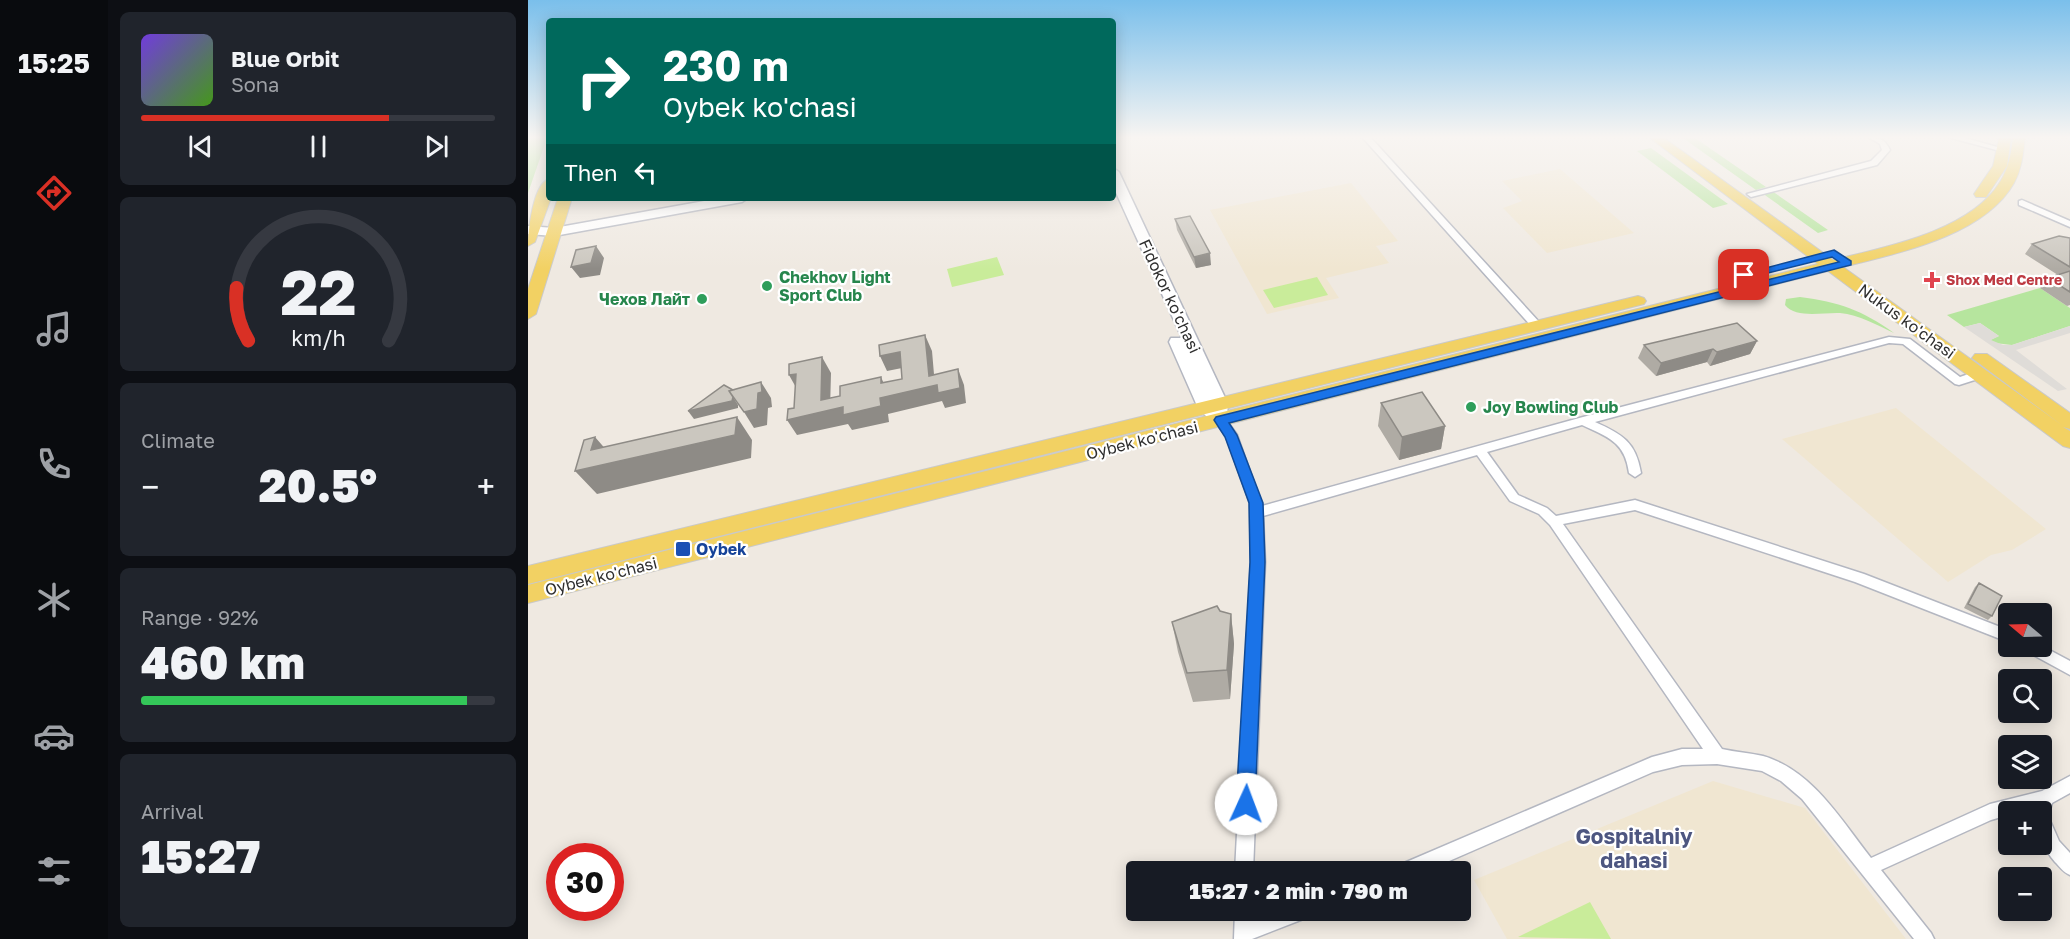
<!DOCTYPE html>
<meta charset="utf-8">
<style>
body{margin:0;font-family:"Golos Text",sans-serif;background:#20242c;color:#f1f3f6;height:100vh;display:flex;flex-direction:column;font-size:22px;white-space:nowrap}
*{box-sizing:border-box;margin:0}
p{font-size:20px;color:#9ea1a6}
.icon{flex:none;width:33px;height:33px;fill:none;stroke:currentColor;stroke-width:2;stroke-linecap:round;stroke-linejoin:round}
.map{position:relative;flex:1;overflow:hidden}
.side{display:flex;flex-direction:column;gap:12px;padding:12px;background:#0d0f14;width:420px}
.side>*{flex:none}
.guide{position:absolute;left:18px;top:18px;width:570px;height:183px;border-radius:6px;box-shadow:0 3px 15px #0003;background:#00695c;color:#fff;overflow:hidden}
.needle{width:39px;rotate:289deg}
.fabs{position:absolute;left:1470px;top:603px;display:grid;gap:12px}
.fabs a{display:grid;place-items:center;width:54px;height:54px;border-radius:6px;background:#171b24;box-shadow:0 3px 15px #0003;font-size:30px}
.speed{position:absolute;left:18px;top:843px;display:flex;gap:12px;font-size:30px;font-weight:700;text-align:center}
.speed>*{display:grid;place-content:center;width:78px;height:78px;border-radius:50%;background:#171b24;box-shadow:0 3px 15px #0003;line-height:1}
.speed .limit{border:9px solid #d22;background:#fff;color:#111}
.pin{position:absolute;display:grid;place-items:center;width:51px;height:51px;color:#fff;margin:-26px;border-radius:12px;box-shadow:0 3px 9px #0006}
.me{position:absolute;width:66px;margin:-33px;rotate:2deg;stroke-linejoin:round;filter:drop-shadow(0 0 4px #0008)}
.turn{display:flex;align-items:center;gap:21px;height:126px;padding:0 18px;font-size:27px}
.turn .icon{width:78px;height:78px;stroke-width:2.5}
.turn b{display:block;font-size:42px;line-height:51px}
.then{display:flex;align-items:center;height:57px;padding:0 18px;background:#0003;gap:12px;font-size:22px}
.big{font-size:45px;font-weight:800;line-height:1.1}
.side .widget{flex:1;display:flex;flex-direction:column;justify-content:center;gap:9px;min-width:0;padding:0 21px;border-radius:9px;background:#20242c}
.side .dial{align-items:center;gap:0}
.dial svg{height:156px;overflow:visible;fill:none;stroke:#363941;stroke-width:7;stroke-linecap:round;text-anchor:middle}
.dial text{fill:#f1f3f6;stroke:none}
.song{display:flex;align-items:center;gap:18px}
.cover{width:72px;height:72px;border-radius:9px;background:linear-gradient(135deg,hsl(260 70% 55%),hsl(100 70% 35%))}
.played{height:6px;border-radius:3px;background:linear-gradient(90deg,#d93025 70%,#363941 70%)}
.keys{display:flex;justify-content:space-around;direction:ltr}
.heat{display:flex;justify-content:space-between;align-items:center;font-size:33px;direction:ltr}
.charge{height:9px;border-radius:4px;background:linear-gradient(90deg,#34c759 92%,#363941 0)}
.trip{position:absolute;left:598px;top:861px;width:345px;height:60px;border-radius:6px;background:#171b24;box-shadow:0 3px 15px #0003;font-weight:800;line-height:60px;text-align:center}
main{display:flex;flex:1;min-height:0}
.dock{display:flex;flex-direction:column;width:108px;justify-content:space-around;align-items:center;background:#090b0e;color:#9ea1a6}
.dock .icon{width:42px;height:42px}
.dock .selected{color:#d93025}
.dock b{font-size:27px;color:#f1f3f6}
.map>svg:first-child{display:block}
.education{fill:#f0e6d1}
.green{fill:#b6e59e}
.pitch{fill:#c9ec9a}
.plaza{fill:#dfdcd8}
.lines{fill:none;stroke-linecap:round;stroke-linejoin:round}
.minor-casing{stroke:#b4b7c1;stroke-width:3}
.secondary-casing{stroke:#b4b7c1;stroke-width:3}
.primary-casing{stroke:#c9c9c9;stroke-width:2}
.minor{fill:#fff;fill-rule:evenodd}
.secondary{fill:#fff;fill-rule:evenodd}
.primary{fill:#f2d163;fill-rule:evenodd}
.wall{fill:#afaba4}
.shaded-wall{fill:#8e8b86}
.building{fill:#cbc7bf;stroke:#8e8b86;stroke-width:1.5}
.route{fill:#1a73e8;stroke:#114b97;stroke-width:1.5}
.health-dot{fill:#e0444e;stroke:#fff;stroke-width:2}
.leisure-dot{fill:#2e9e5b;stroke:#fff;stroke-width:2}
.transit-dot{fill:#1a4fb4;stroke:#fff;stroke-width:2}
.labels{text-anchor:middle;stroke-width:4.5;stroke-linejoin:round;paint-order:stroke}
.far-health-label{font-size:14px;font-weight:bold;fill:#be3a42;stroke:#fff;text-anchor:start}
.leisure-label{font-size:16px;font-weight:bold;fill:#27864d;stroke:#fff;text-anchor:start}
.street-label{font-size:16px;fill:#2e2e2e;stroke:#fff}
.transit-label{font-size:16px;font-weight:bold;fill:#164399;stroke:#fff;text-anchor:start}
.near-neighbourhood-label{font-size:21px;font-weight:bold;fill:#4d5680;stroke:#fff}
</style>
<main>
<nav class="dock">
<b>15:25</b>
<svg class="icon selected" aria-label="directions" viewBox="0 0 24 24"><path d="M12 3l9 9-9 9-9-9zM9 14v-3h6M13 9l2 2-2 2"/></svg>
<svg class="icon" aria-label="music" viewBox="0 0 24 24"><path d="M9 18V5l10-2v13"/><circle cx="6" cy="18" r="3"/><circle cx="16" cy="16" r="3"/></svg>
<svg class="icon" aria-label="phone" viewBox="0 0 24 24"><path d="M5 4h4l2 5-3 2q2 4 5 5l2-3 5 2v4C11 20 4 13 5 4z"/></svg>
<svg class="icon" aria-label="climate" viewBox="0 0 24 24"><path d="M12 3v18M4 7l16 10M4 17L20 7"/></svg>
<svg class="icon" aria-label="car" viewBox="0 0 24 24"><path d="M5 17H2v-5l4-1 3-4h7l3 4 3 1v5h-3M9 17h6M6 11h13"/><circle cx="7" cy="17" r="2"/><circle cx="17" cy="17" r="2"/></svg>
<svg class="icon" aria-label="filters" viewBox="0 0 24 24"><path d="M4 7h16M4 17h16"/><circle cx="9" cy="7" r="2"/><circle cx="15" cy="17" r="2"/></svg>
</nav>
<section class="side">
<div class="widget">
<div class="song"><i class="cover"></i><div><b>Blue Orbit</b><p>Sona</p></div></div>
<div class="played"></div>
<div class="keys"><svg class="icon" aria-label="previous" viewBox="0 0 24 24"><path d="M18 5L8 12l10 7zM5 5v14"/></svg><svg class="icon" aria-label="pause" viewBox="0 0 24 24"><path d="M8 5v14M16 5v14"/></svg><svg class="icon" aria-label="next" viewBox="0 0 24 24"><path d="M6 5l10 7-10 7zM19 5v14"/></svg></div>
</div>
<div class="widget dial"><svg viewBox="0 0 100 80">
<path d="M14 69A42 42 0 1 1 86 69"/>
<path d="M14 69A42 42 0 0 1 8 42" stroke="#d93025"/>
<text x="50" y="56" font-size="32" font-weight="700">22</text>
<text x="50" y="72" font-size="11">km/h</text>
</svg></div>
<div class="widget"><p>Climate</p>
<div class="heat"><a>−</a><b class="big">20.5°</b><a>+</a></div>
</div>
<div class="widget"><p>Range · 92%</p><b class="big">460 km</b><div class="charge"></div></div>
<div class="widget"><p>Arrival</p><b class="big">15:27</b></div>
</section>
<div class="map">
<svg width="1542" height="939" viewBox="0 0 1542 939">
<rect width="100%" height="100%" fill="#efe9e1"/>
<path class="education" d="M1032,169L1106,233L1019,253L975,208L994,201L974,181Z
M823,183L870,241L848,246L861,263L798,278L811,298L739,314L682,210Z
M1368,408L1518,529L1484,550L1463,555L1420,582L1254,439Z
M1185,781L1277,808L1378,939H979L946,880Z"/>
<path class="green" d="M0,138H19L0,193Z
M1155,138H1167L1238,187L1228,190Z
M1123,148L1200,204L1185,208L1109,151Z
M1244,191L1300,230L1290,233L1234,193Z
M1512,288L1542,308V326L1484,345L1467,343L1462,340L1471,336L1452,323L1436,327L1419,315Z
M1272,297C1311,302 1334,310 1366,333C1349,325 1331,315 1312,313C1296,312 1268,319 1257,305L1258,299Z"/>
<path class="pitch" d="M469,257L476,275L424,287L419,269Z
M789,277L800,295L746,308L735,290Z
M1062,902L1083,939L990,937Z"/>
<path class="plaza" d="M1452,323L1471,336L1463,340L1475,345H1484L1542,326V333L1488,350L1539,389L1530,391L1436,327Z"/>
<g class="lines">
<g class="minor-casing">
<path id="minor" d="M835,138H843L1013,324V328H1005Z
M1342,138C1353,138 1357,140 1362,150L1349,165L1223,197L1219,194L1343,161L1354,150L1352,144Z
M1423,138H1437L1480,150L1476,152Z
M1494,200L1542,221V227L1491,205V201Z
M1361,337L1382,339L1432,377L1452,370L1457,374L1456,377L1431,385L1427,384L1375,344L1361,343L1067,422C1094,434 1108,442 1113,473L1107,477L1101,473C1097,442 1080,437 1054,425L959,452L990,495L1019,508L1028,516L1107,500L1336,574L1480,630V642L1327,582L1107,510L1035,524L1194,749C1207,752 1222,753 1235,756C1284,770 1313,820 1343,858L1462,804L1514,791L1542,776V793L1524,803L1520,816L1531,841L1542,853V875C1535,872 1532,867 1527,862C1512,845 1514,834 1514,812H1505L1506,809L1496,812H1480V815L1463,820L1353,870L1403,933L1406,939H1386L1274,799L1253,781L1234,771L1189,764L1154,765L1125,772L896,872H867L869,866L1124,757L1154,749H1175L1022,525L1011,514L982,501L949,455L735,516L737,562L725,872H707L723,562L722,503L698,436L686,420L688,417H696L709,435L734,506L1055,417Z
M1494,646H1514L1542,661V675L1496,650Z
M707,910H725V921L752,910H786L783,916L724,939H706Z"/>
</g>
<g class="secondary-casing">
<path id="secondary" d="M585,168L591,172L700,404L698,424H686L670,408L641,342L643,338H654L585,186Z
M193,198H220L214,202L26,236L0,234V226L26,228Z"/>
</g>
<g class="primary-casing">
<path id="primary" d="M1122,138H1136L1305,260C1358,247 1442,231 1472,182C1481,168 1483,153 1485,138H1497C1495,154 1494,168 1486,183C1456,236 1370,253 1315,267L1535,426L1444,358L1447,354H1459L1542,413V429L1535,427L1542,431V448L1535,446L1300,271L0,603V585L1290,264Z
M1471,138H1483L1479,166L1458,197H1448L1446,194L1465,166Z
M21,179L23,198L7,242L0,246C0,232 5,183 21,179Z
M30,198H44L8,314L0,319V289Z
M1110,296L1116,298L1118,301L1116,304L0,584V566Z"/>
</g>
<use href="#minor" class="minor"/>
<use href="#secondary" class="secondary"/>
<use href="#primary" class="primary"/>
</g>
<path class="wall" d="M647,219L683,265L668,268L649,230Z
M1542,238V305L1539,306L1512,288L1520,278L1530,275L1497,254L1504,244Z
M1229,341L1222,354L1182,366L1179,362L1128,376L1110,358L1116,345Z
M853,403L917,426L913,449L871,460L850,426Z
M1451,583L1464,616L1460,620L1436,608L1447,587Z
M692,611L703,614L706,644L702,699L665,702L650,652L644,622Z"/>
<path class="shaded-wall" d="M68,246L76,258L72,275L52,278L43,267Z
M682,253L683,265L668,268L666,257Z
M397,335L404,351L407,386L430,369L436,385L438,403L417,408L414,401L360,414L361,422L324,430L320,424L269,435L259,420L294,357L303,373L302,410L353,383V377L360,393L401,376Z
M1229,341L1222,354L1182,366L1189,352Z
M1185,349L1179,362L1128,376L1133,363Z
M372,352L379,367L359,371L352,356Z
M268,374L270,391L261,375Z
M233,382L243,398L244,407L240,408L239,425L226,428L216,412L230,393Z
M205,397L210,405V408L166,419L160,411Z
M209,417L224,440L223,458L69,494L47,471L63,450L67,437L87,460Z
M917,426L913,449L871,460L874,437Z
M703,614L706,644L702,699L699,670Z"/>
<path class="building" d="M662,216L682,253L666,257L647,219Z
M1531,236L1542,238V267L1504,244Z
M68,246L63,263L43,267L48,250Z
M1542,271V292L1520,278Z
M1209,323L1229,341L1189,352L1185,349L1133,363L1116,345Z
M397,335L401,376L430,369L432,388L410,393L409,385L352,398L353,406L315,415V407L259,420L260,409L266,408L268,374L261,375V364L294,357L293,400L312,396V386L353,377V383L374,379L372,352L352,356L351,345Z
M233,382L234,392L230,393L229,409L216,412L201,391Z
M196,385L205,390L201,391L205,397L204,401L160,411Z
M894,392L917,426L874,437L853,403Z
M209,417L207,435L47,471L56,440L67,437L63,450Z
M1451,583L1474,596L1464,616L1440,604Z
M689,606L692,611L703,614L699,670L659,673L644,622Z"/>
<linearGradient id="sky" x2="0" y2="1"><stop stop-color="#7abfeb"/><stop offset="0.51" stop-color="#f8f5f2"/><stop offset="1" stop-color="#f8f5f2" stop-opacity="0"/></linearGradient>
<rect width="1542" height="269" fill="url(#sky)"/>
<path class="route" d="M1306,250L1323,261V265L701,423L709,435L735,503L737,562L727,804L724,811L718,814L711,811L708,804L722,562L721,503L697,437L686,420L688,417L1311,262L1304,257L1216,279L1211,275Z"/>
<path class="health-dot" d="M1401 271h6v6h6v6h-6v6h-6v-6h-6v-6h6z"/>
<g class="leisure-dot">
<circle cx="239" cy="286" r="6"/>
<circle cx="174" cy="299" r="6"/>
<circle cx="943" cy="407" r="6"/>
</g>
<rect class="transit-dot" x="147" y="541" width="16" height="16" rx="3"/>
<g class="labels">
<g class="far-health-label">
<text x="1418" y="285">Shox Med Centre</text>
</g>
<g class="leisure-label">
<text x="251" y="283">Chekhov Light<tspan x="251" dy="18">Sport Club</tspan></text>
<text x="162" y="305" text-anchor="end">Чехов Лайт</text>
<text x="955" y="413">Joy Bowling Club</text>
</g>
<g class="street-label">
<text transform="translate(642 296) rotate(65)" y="6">Fidokor ko'chasi</text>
<text transform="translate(1379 321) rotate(36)" y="6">Nukus ko'chasi</text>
<text transform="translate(614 440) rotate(-14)" y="6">Oybek ko'chasi</text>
<text transform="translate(73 576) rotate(-14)" y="6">Oybek ko'chasi</text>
</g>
<g class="transit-label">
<text x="168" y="555">Oybek</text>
</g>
<g class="near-neighbourhood-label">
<text x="1106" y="844">Gospitalniy<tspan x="1106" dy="24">dahasi</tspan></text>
</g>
</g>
</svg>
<div class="fabs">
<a><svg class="needle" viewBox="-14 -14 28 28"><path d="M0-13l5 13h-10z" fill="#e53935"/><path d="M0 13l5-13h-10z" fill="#9ea1a6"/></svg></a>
<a><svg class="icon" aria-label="search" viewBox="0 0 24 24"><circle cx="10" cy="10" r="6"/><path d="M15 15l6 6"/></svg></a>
<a><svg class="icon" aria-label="layers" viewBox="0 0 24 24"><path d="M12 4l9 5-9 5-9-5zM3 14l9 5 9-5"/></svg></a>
<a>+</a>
<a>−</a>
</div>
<div class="speed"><div class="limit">30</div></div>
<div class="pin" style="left:1216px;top:275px;background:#d93025"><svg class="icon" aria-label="arrive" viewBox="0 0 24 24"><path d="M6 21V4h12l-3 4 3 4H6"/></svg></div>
<svg class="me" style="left:718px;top:804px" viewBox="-20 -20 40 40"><circle r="19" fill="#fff"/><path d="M0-13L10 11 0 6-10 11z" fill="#1a73e8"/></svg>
<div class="trip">15:27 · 2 min · 790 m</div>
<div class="guide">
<div class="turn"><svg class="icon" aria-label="right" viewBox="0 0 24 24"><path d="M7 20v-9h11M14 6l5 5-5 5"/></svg><div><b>230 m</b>Oybek ko'chasi</div></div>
<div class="then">Then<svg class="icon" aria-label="left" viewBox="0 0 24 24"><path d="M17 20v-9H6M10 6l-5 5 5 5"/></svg></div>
</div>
</div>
</main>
